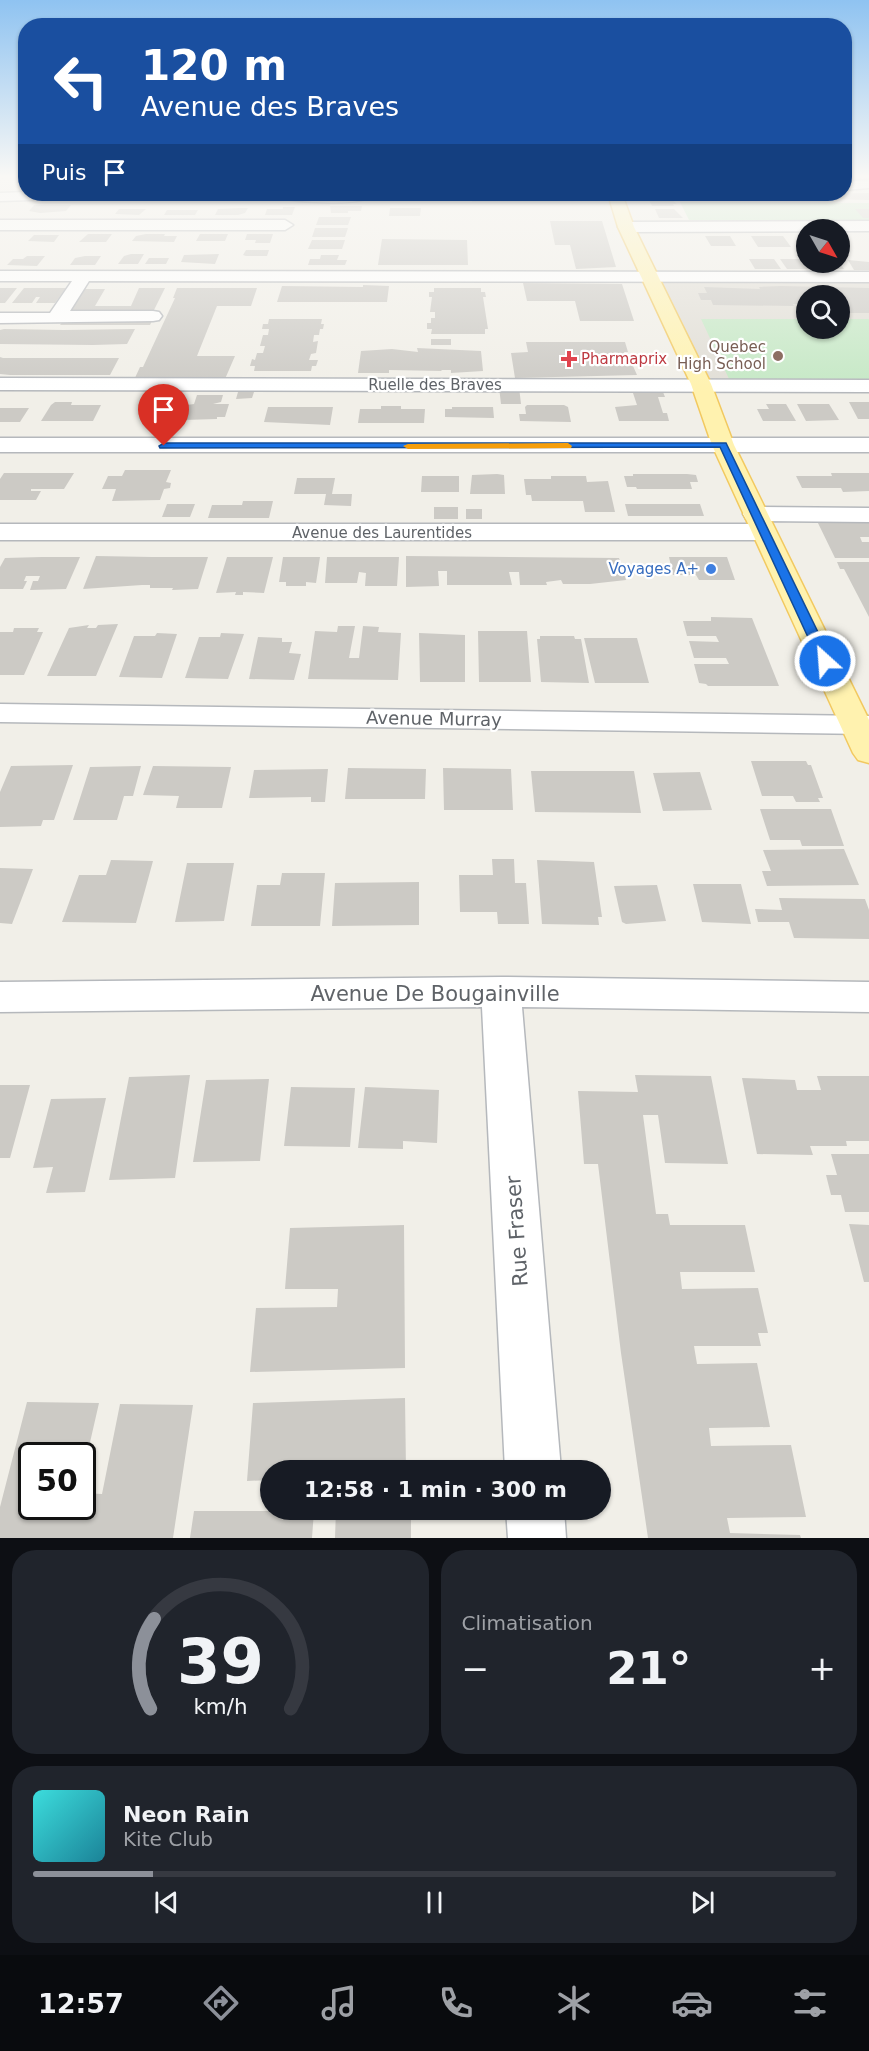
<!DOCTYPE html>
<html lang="fr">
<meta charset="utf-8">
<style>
body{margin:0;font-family:"DejaVu Sans",sans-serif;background:#20242c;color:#f1f3f6;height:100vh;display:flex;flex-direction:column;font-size:22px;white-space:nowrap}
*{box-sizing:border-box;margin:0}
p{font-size:20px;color:#9ea1a6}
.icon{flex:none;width:33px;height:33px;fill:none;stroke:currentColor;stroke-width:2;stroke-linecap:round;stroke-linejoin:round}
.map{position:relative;height:1538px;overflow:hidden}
.sheet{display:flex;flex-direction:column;gap:12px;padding:12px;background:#0d0f14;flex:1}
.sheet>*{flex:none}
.top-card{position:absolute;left:18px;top:18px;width:834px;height:183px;border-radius:24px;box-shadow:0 2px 4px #0004;background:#1a4fa0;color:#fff;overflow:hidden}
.needle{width:39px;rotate:129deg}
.controls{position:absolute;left:796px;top:219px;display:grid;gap:12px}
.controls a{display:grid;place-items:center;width:54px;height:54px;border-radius:50%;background:#171b24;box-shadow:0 2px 4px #0004;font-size:30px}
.speed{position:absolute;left:18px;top:1442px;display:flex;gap:12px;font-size:30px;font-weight:700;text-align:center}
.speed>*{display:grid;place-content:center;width:78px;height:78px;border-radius:50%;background:#171b24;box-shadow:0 2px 4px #0004;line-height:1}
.speed .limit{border:3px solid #111;border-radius:9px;background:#fff;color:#111}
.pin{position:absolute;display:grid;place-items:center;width:51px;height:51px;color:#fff;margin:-62px -26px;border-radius:50% 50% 50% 0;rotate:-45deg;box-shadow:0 0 6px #0007}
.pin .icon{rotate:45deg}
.me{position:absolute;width:66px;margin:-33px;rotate:334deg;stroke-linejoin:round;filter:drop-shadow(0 0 4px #0008)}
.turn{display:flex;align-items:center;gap:21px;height:126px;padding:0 24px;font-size:27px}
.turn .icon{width:78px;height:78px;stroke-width:2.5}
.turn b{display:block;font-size:42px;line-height:51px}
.then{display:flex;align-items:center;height:57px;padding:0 24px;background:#0003;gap:12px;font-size:22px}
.big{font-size:45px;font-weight:700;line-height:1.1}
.sheet .widget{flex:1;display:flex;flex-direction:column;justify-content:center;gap:9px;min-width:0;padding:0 21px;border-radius:24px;background:#20242c}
.sheet .dial{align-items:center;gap:0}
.dial svg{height:156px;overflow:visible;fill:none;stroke:#363941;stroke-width:7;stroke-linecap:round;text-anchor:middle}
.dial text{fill:#f1f3f6;stroke:none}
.song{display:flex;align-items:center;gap:18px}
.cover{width:72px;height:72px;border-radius:9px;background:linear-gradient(135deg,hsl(180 70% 55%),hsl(190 70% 35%))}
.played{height:6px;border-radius:3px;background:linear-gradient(90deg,#8c9099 15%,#363941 15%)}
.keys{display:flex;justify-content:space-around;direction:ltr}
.heat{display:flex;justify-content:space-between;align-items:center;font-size:33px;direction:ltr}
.sheet .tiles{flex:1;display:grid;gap:12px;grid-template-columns:1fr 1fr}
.widget:last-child{grid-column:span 2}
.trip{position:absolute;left:260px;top:1460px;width:351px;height:60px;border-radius:30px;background:#171b24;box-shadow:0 2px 4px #0004;font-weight:700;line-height:60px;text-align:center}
.dock{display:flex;height:96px;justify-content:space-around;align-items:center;background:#090b0e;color:#9ea1a6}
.dock .icon{width:42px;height:42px}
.dock .active{color:#8c9099}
.dock b{font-size:27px;color:#f1f3f6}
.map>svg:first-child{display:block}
.education{fill:#e1ded6;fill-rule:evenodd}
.green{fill:#c5e8c5}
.building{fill:#cccac5}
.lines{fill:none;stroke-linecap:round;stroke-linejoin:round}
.minor-casing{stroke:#b5b8bc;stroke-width:3}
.major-casing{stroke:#f2c960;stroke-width:3}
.minor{fill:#fff;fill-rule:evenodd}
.major{fill:#fff2af;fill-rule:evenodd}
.route{fill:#1a73e8;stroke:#114b97;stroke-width:1.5}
.slow{fill:#f59e0b}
.education-dot{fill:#8d6e63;stroke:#fff;stroke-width:2}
.health-dot{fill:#e0444e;stroke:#fff;stroke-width:2}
.shop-dot{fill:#3f7fe0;stroke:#fff;stroke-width:2}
.labels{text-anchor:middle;stroke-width:4.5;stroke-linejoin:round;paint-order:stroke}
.far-education-label{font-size:15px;fill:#785e54;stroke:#fff;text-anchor:end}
.far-health-label{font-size:15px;fill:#be3a42;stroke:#fff;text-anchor:start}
.far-street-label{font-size:15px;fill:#5f6368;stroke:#fff}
.far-shop-label{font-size:15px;fill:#366cbe;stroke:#fff;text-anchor:end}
.street-label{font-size:18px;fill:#5f6368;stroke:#fff}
.near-street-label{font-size:21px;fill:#5f6368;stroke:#fff}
</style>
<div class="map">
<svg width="869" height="1538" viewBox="0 0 869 1538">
<rect width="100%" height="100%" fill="#f1efe8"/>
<path class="education" d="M649,276L869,279V386L701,384ZM807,296H840V328H807Z"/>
<path class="green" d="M680,202L869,203V223H846L844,221L689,220Z
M701,319H807V328H840V319H869V381H730Z"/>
<path class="building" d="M869,193V200L829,199L824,194Z
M143,194H176L192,195L189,199H139L140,197L132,196Z
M211,194H239L237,197L208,198Z
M431,194H453V201H430Z
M472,194H585L587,201L472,202Z
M647,194H672L674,197H649Z
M741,194H783L787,198H744Z
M789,194H807L813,198H793Z
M648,198L671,199L677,204H673L674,206H652Z
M34,205H71L66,211L40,213L29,211Z
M330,206H362L361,211H348V213H331Z
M283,207H295L292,215H265L267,209H283Z
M240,208H248L245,213L238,215H215L218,209Z
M390,208H421L420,216H389Z
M119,209H146L139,215L115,214Z
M655,209H674L683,218H659Z
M855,209H869V218H863Z
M167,210H198L195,215H164Z
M319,217H351L348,225H316Z
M550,221H602L616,267L576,269L570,245H555Z
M315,228H348L345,237H312Z
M88,234H112L106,242H79Z
M146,234H165L164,236H177L174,242L132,241L136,236Z
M200,234H228L225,241H196Z
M247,234H273L270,243H255L256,240H245Z
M34,235H59L54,242L28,241Z
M705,236H730L736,246H711Z
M751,236H783L791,247H758Z
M382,239L467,240L468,265H378Z
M312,240H345L342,249H308Z
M246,250H269L267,256H246L243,255Z
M131,254H144L138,264H118L124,256Z
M219,254L215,264L181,262L184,255Z
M321,255H339L337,260H347L345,265H308L310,259H320Z
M27,256H45L37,266L7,265L13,259H23Z
M85,256H101L95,265H70L75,258Z
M149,258H169L166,264H145Z
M749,259H774L781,269H755Z
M780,259H805L813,269H787Z
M848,260L869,262V270H854Z
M814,262H839L844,269H819Z
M523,283L622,284L634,321H580L575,301H527Z
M363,285L389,286L387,302H277L282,286L363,287Z
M781,286L869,288V313H840V296H807V304H793L794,306L713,305L711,300H701L698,293H707L704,287L760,289L759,287Z
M0,288H17L5,303H0Z
M24,288H66L55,303H36L40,297H36L32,303H12Z
M139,288H165L152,314H65L81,289H105L95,306H131Z
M177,288H257L251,306H217L197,356H235L225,379L134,380L140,367H143L175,298H173Z
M434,288H481V292H485L486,297H483L488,329H485V334H431L432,329H427V323H431V318H435V312H430L432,297H429V292H434Z
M153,319L150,325H60L64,320Z
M269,319H322L321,324H324L323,329H320L319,335H314L313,342L318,341L316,353L311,354L309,360H318L316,366H312L311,371H254L255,366H250L252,359L255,360L257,353H263L265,346H260L263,335H268L269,329H262L263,324H268Z
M4,329L64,330L135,329L127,344L93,345L0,344V330Z
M431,339H451V345H431Z
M526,342H625L628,352H624L629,365L633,366L637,375L515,378L511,353L528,352Z
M417,348L481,351L483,371L451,373V370H441L442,371L389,370V373H358L361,351L392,349L418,352Z
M0,357L3,358H119L110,375H10L0,374Z
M499,387H519L521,404H501Z
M631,387H661L665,397H658L663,413H667L669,421H619L615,407L637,405Z
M238,392H254L252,398L236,399Z
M197,395H223L221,402L213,404H229L225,417H217V419L183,420L184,417H169L173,407L194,404Z
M55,402H72L71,405H101L93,421H41L51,405Z
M849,402H869V419H858Z
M766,404H786L796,421H763L757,409H769Z
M797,404H829L839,420L806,421Z
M527,405H564L568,407L571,422L520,421L519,414H526L525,407Z
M381,406H401V409H425L424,423H358L360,409H381Z
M268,407H333L330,425L264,422Z
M452,407H493L494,418L445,417V409H452Z
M0,408H29L20,422H0Z
M125,470H171L166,482L171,483L170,488L164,489L160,500L112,501L116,489H102L108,476H122Z
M4,473H74L64,489H31V491H41L36,500H0V479Z
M831,473H869V491L843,492L841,488H802L796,476H832Z
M497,474L504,475L505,494H470L472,475Z
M633,474H687L696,475L698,482H690L692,489H637L636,487H627L624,476H633Z
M422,476H459V492H421Z
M551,476H586L587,482L608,481L615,512H585L583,501H532L531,495H526L524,479H551Z
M297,478H335L332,494H352L351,506L324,505L326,494H294Z
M243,501H273L269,518H208L212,505H242Z
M167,504H195L190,517H162Z
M625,504H700L704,516H628Z
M434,507H458V519H434Z
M466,509H482V519H466Z
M817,521L869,522V537H860L862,542H869V558H835Z
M96,556L152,557H208L198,589L172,590L173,588H150V585H142L83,589Z
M406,556L619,558L626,580L590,584H563L561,580L546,582L547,585H520L519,572H509L512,585H447V571H438L439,586L406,587Z
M42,557H80L66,589L30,590L33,581H38L40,576H26L24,581H27L23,589H0V567L5,558Z
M227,557H273L264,593L243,592V595H235L236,592L216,593Z
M283,557H320L316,583L306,582V586H286V582H279Z
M327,557H399L397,586H365L366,573L359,572L357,583H325Z
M669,557H727L735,580H699L696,575H673Z
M837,562H869V617L844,569H840Z
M711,617L752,618L779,686H708L706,684L699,683L694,664H729L726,658H694L689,641L719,642L716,636H687L683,621H711Z
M118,624L96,676H47L69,628L89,625L87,628H96L98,625Z
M338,626H355L349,658H359L363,626L379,627L378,632L401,633L398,680L308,679L315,631L337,632Z
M14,628H39L37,632H43L24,675H0V632H13Z
M478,631H527L531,682H479Z
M157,633L177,634L162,678L119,677L134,636H155Z
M221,633L244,634L228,679L185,678L199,637H220Z
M419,633L465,635V682H420Z
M540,636H574L575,639H581L589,683L541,682L537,639H540Z
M258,637L282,638V642H292L289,653L301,654L294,680L249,679Z
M584,638H637L649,683H595Z
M751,761H806L808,765H811L823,798H818L820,802H796L793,796H762Z
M73,765L54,820H43L41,826L0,827V792L11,766Z
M141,766L133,796H124L117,820H73L90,767Z
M153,766L231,767L222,808H176L179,796L143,795Z
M348,768L426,769L425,799H345Z
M443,768L511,769L513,810H444Z
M328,769L325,802H311V797L249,798L254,770Z
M531,771H634L641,813L535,812Z
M700,772L712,810L663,811L653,773Z
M760,809H831L844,846H802L800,840H770Z
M844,849L859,885L767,886L762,871H771L763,850Z
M492,859H514L515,883H526L529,924H498L497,912H460L459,875H493Z
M111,860L153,861L136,923L62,922L79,875H106Z
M537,860L594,862L602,917H598L599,925L542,924Z
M187,863H234L224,921L175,922Z
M0,868L33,869L12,924L0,923Z
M282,873H325L320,926H251L257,885H280Z
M419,882V925L332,926L335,883Z
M693,884H741L751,924L702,922Z
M657,885L666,921L626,924L622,922L614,886Z
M779,898L865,899L869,910V939L794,938L789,922H758L755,909L782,910Z
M190,1075L175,1178L109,1180L129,1077Z
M635,1075L711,1076L728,1164L665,1163L658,1115H643L656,1214H668L670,1225H745L755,1272H680L682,1289L758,1288L768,1333H758L761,1346H694L697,1364L757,1363L770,1427L709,1428L711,1446L791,1445L806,1517L727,1518L730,1533L800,1535L801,1538H648L621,1353L598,1164H584L578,1091L638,1092Z
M817,1076H869V1141H846L847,1146H810L813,1155L757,1154L742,1078L795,1080L797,1090H821Z
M269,1079L260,1161L193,1162L206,1080Z
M0,1085H30L10,1158H0Z
M291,1087L355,1088L350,1147L284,1146Z
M365,1087L439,1090L437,1143L403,1141V1149L358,1148Z
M106,1098L85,1192L46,1193L53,1167L33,1168L51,1099Z
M831,1154H869V1212H845L841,1195H831L826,1175H837Z
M849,1224L869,1225V1282H864Z
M404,1225L405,1368L250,1372L256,1308L337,1307L338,1289H285L290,1228Z
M405,1398L406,1470H270V1480L247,1481L253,1403Z
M27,1402L99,1403L83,1473L82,1455H32V1506H82V1493L102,1494L120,1404L193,1405L173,1538H0V1507Z
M336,1509H411V1538H335Z
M194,1511H314L312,1538H190Z"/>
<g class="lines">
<g class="minor-casing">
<path id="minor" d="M869,180V188L844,190V182Z
M26,192V194H98L91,198L0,201V193Z
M275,194H375C361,208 296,202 277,197Z
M0,220H285L293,225L285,230H0Z
M869,221V231L626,232L618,227L626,222Z
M0,271L869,272V282L89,281L70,311H153L159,312L162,316L159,320L153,321L0,323V313H50L72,281H0Z
M0,378L869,380V392L0,390Z
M0,438H869V452H0Z
M755,507L869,508V522L755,521L746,519L743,514L746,509Z
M0,524H763L772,527L776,532L772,537L763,540H0Z
M0,704L869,716V734L0,722Z
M501,977L869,982V1012L522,1007L561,1470H505L482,1007L0,1012V982Z
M506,1509H564L566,1538H508Z"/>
</g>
<g class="major-casing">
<path id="major" d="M608,194H622L634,227L711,384L734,445L869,720V763L858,760L853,753L712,445L691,384L618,227Z"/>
</g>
<use href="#minor" class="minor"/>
<use href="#major" class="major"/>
</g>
<linearGradient id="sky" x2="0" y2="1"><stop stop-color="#8fc3f1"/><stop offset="0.45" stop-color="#f9f8f5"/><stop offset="1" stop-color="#f9f8f5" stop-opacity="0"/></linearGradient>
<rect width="869" height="392" fill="url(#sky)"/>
<path class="route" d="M164,443H726L832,661L825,665L819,661L720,447L160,448L159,446Z"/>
<path class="slow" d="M568,443L572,446L571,448L408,449L403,446L408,444Z"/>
<circle class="education-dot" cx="778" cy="356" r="6"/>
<path class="health-dot" d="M566 350h6v6h6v6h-6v6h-6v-6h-6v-6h6z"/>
<circle class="shop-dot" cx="711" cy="569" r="6"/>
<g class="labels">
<g class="far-education-label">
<text x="766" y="352">Quebec<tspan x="766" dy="17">High School</tspan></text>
</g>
<g class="far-health-label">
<text x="581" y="364">Pharmaprix</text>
</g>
<g class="far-street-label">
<text x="435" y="390">Ruelle des Braves</text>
<text x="382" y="538">Avenue des Laurentides</text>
</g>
<g class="far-shop-label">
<text x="699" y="574">Voyages A+</text>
</g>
<g class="street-label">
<text transform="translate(434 719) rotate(1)" y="6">Avenue Murray</text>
</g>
<g class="near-street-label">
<text x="435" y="1001">Avenue De Bougainville</text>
<text transform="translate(517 1231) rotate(-94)" y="7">Rue Fraser</text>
</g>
</g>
</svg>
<div class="controls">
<a><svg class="needle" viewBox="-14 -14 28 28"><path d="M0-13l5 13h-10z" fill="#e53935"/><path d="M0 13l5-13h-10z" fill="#9ea1a6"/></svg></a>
<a><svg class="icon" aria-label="search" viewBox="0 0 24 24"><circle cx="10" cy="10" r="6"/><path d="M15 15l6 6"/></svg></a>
</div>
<div class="speed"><div class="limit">50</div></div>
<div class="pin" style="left:164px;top:446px;background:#d93025"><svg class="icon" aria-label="arrive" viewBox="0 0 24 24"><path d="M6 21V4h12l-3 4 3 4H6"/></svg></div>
<svg class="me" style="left:825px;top:661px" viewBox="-20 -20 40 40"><circle r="17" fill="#1a73e8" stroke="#fff" stroke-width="3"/><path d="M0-11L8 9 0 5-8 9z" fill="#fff"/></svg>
<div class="trip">12:58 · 1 min · 300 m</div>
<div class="top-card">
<div class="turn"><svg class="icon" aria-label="left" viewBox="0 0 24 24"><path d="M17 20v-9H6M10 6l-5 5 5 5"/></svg><div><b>120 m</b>Avenue des Braves</div></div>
<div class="then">Puis<svg class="icon" aria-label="arrive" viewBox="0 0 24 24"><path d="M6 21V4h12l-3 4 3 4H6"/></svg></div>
</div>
</div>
<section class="sheet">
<div class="tiles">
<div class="widget dial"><svg viewBox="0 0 100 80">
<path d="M14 69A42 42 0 1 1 86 69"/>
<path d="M14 69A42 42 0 0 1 16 23" stroke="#8c9099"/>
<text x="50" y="56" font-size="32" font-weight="700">39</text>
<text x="50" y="72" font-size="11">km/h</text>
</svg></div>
<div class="widget"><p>Climatisation</p>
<div class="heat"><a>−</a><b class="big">21°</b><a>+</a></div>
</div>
<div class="widget">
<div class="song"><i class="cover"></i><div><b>Neon Rain</b><p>Kite Club</p></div></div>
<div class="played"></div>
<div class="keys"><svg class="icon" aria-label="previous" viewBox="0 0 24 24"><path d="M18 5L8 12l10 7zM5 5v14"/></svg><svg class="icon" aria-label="pause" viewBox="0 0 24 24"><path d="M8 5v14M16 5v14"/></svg><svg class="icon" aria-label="next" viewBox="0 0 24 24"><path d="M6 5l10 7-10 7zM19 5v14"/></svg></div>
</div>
</div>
</section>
<nav class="dock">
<b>12:57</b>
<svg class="icon active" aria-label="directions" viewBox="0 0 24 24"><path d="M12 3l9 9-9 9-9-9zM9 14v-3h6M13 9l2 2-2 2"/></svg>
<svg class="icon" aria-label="music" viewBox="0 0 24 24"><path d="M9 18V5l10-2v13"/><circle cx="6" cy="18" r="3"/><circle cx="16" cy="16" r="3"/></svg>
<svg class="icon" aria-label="phone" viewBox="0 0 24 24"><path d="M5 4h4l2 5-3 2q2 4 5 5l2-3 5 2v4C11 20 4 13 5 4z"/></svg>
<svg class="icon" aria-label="climate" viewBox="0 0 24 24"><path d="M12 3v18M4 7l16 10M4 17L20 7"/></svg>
<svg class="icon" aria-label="car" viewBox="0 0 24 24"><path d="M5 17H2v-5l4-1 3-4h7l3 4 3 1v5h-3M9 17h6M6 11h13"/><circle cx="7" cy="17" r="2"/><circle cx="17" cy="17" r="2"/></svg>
<svg class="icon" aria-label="filters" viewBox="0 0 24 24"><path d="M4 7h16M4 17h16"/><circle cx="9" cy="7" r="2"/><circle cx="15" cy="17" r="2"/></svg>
</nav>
